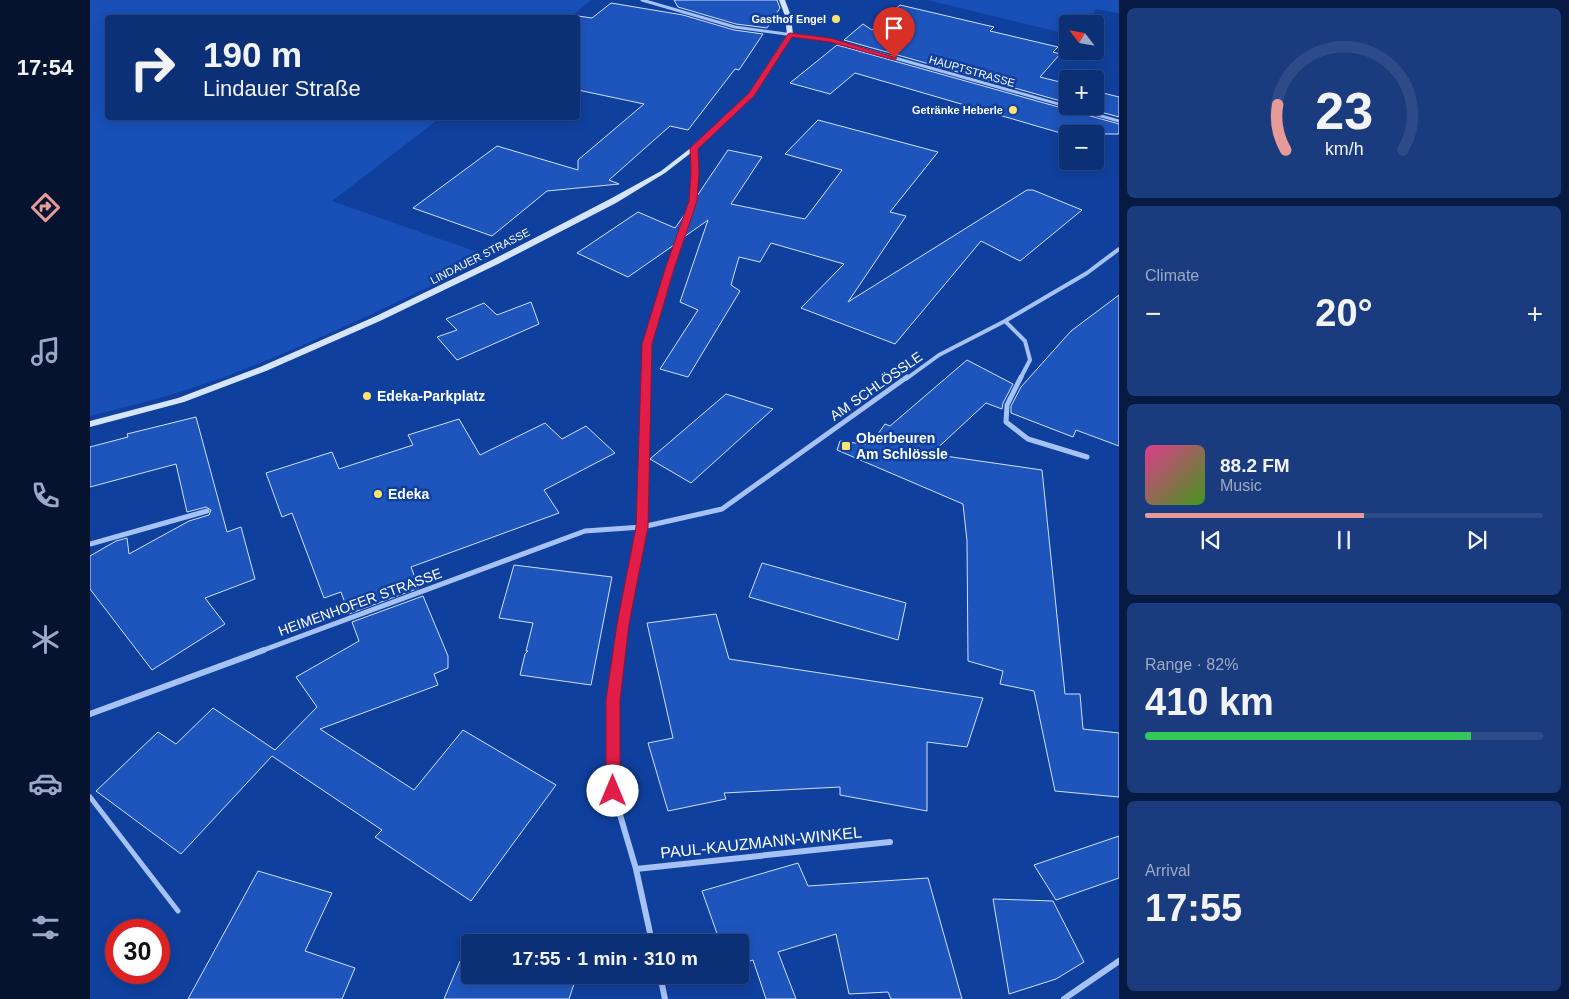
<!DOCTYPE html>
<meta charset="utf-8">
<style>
body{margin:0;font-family:Arial,sans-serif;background:#1a3c7e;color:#f1f3f6;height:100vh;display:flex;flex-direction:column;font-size:19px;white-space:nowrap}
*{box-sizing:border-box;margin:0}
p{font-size:16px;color:#9aa9c5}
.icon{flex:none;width:28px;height:28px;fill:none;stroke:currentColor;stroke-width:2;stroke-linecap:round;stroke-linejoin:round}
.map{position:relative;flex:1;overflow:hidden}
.details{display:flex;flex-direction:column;gap:8px;padding:8px;background:#071a41;width:450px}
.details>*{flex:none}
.hud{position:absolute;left:15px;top:15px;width:475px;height:105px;border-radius:5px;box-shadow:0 2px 12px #0003,0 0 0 1px #2c4b88;background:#0c3076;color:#f1f3f6;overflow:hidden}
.needle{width:32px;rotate:301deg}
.controls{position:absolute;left:969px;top:15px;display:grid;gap:10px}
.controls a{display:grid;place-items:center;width:45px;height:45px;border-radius:5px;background:#0c3076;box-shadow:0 2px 12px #0003,0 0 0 1px #2c4b88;font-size:25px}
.speed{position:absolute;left:15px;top:919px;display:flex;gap:10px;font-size:25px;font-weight:700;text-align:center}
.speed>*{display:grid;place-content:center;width:65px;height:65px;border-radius:50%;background:#0c3076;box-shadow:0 2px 12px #0003,0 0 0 1px #2c4b88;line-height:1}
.speed .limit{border:8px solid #d22;background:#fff;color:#111}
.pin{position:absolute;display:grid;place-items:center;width:42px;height:42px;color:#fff;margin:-51px -21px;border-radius:50% 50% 50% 0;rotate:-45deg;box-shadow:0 0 5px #0007}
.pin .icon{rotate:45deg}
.me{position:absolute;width:55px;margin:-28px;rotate:0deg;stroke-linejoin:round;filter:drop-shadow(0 0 4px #0008)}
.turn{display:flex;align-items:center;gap:18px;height:105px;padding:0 15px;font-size:22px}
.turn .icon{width:65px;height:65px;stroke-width:2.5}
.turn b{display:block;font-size:35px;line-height:42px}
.big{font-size:38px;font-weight:800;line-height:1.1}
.details .card{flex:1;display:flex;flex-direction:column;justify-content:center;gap:8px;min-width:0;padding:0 18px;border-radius:8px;background:#1a3c7e}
.details .dial{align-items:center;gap:0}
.dial svg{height:130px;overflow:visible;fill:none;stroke:#2c4b88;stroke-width:7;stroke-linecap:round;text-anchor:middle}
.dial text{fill:#f1f3f6;stroke:none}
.song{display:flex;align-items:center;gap:15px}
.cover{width:60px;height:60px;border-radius:8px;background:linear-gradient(135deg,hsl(330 70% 55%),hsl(100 70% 35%))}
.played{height:5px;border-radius:2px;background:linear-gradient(90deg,#e69b98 55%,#2c4b88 55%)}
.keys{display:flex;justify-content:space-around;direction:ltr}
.heat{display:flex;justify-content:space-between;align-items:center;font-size:28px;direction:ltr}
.charge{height:8px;border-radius:4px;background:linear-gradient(90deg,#34c759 82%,#2c4b88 0)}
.trip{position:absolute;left:371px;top:934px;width:288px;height:50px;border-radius:5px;background:#0c3076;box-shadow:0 2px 12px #0003,0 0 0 1px #2c4b88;font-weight:800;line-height:50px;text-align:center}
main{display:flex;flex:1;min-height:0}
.tab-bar{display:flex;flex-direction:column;width:90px;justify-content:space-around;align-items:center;background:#05132f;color:#9aa9c5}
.tab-bar .icon{width:35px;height:35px}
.tab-bar .selected{color:#e69b98}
.tab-bar b{font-size:22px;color:#f1f3f6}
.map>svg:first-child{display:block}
.green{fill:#1850b8}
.building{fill:#1e55bd;stroke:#cfe0fe}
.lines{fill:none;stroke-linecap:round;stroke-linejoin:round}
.service{stroke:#a6c2f5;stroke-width:5}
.minor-far3{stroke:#a6c2f5;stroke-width:3}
.minor-far2{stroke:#a6c2f5;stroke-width:4}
.minor-far1{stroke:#a6c2f5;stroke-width:5}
.minor{stroke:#a6c2f5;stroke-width:6}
.secondary{fill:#d7e4fe;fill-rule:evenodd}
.route{fill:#e11d48;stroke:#92132f}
.poi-dot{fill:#ffe36a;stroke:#10409e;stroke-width:2}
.labels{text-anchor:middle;stroke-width:5;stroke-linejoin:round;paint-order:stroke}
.far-poi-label{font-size:11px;font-weight:bold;fill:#fff;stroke:#10409e;text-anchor:end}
.far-street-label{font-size:11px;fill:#fff;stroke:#10409e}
.street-label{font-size:14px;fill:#fff;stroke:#10409e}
.poi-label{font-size:14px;font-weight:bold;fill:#fff;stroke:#10409e;text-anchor:start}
.near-street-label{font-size:16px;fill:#fff;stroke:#10409e}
</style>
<main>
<nav class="tab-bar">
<b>17:54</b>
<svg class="icon selected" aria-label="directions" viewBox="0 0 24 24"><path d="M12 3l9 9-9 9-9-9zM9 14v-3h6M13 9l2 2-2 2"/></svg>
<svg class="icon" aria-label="music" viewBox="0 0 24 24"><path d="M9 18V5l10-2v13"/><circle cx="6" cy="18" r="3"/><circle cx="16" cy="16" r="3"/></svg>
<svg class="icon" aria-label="phone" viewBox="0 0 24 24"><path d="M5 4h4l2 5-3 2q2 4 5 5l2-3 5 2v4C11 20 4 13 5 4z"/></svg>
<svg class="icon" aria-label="climate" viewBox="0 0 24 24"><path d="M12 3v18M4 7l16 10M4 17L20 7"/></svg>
<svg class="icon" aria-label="car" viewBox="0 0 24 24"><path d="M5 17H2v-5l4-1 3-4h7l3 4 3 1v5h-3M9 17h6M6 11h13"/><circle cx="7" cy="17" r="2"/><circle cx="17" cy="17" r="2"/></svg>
<svg class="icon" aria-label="filters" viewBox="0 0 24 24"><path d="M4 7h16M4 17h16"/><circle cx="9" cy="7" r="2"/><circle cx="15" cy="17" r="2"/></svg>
</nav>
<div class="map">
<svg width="1029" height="999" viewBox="0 0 1029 999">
<rect width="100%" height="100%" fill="#10409e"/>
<path class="green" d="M0,0H501L479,18H18V118H350L242,201L401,257C319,296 237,337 152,370C103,390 51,403 0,416Z
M837,0H1029V13L1006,9L997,24H978L977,34Z"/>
<path class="building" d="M584,0H687L690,8L677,28L646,24L588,7Z
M521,3L593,15L644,30L673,34L649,70L645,69L598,130L580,126L519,180L529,184L457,191L402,236L323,208L407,146L488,170V160L554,104L488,90V16L502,18Z
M810,5L904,27L900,31L968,47L963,52L970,54L950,77L978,84V103L754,40L773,24L782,30Z
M747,45L1029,124V134H974L765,73L740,94L700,83Z
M1005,91L1029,97V117L989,106H1005Z
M728,120L848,152L800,212L816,216L758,302L937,190H943L992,210L930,261L891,241L805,344L711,308L754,264L681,243L670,262L649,257L641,285L650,291L598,377L570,369L608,310L590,302L618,220L594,237L607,196L638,150L672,157L641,204L715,219L752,170L695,154Z
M548,212L585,228L595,214L584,245L538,277L487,253Z
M1029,295V446L986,430L983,437L921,413V406L931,387L981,331Z
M441,302L449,324L367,360L347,337L367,330L356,319L394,303L407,315Z
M877,360L923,384L913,403L912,409L896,403L841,454L952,470L975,694H990L993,729L1029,733V797L965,791L944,691L910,684L913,671L878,661L877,541L873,504L747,450L750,441L780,445L795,424L800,426Z
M636,394L683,409L601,483L560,459Z
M106,417L137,532L151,527L165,579L115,598L135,624L62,670L0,589V556L26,541L37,538L39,554L99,521L119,515L121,510L116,507L97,512L86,464L0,487V447L38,437L37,434Z
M369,419L390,455L455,423L472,439L496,426L525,453L454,490L469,513L321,567L329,588L259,614L251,592L234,598L202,513L192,517L176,473L242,452L249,469L323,445L318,435Z
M672,563L816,603L808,640L659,597Z
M424,565L522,577L501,685L430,675L435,654L438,651H436L443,623L409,618Z
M333,596L358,656V668L344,674L348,685L230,729L324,790L373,730L466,785L381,901L285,837L292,830L182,756L91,854L6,791L68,732L86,744L123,708L185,750L227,707L206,677L269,641L262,622Z
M626,614L639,659L893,698L877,747L837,742V811L750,795V787L634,793L636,799L578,811L558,743L583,738L557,623Z
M1029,836V878L966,900L944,865Z
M708,863L718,886L838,878L872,999H801L798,992L759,994L746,934L688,952L706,999H676L663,960L650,964V942H630L612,891Z
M168,871L242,893L215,951L265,968L252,999H98Z
M903,899L963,901L994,962L966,979L919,994Z
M370,961L380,965V975H487L479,999H354Z"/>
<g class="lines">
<path class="service" d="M0,797L88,911"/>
<path class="minor-far3" d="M552,0L645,27L741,40L1029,121
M604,148L605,166"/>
<path class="minor-far2" d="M915,321L935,341L940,360L930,379
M556,379L557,343L579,269L603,201L605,165
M816,379L849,355L915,321L997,273L1029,249"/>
<path class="minor-far1" d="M931,377L917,405L916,422L938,439L997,457
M0,544L117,511
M171,651L495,531L552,527L632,509L817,377
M529,651L552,527L556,377"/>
<path class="minor" d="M530,650L523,700V791L546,869L562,942
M0,714L174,650
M546,869L800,842
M570,975L575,999
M974,999L1029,961"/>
<path class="secondary" d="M689,0H695L701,16L703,35L664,94L606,149L575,173L526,203L408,264L290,321L176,371L94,402L0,427V421L88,398L170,367L284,317L402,260L520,199L571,171L602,147L659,93L697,35L695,16Z"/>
</g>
<path class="route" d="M700,33L740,38L807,58L804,60L740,42L702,37L664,96L608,149L609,172L607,201L584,269L562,344L558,527L539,624L530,700V791L528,796L523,798L518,796L516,791V700L527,624L546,527L552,344L575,269L599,201L601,172L600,148L659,93L698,34Z"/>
<g class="poi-dot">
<circle cx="746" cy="19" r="5"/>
<circle cx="923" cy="110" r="5"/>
<circle cx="277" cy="396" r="5"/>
<rect x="751" y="441" width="10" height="10" rx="2.5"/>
<circle cx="288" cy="494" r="5"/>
</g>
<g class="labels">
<g class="far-poi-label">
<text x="736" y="23">Gasthof Engel</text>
<text x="913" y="114">Getränke Heberle</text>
</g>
<g class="far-street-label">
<text transform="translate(882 71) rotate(16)" y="4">HAUPTSTRASSE</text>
<text transform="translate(390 256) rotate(-27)" y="4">LINDAUER STRASSE</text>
</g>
<g class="street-label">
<text transform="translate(786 386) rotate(-35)" y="5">AM SCHLÖSSLE</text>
<text transform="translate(270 602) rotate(-20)" y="5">HEIMENHOFER STRASSE</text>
</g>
<g class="poi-label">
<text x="287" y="401">Edeka-Parkplatz</text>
<text x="766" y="443">Oberbeuren<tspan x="766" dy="16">Am Schlössle</tspan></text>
<text x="298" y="499">Edeka</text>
</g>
<g class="near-street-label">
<text transform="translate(671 842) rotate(-6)" y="6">PAUL-KAUZMANN-WINKEL</text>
</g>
</g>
</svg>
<div class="controls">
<a><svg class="needle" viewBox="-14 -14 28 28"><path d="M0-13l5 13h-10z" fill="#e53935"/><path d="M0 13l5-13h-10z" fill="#9aa9c5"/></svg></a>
<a>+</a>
<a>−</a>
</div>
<div class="speed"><div class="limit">30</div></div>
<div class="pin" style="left:804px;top:58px;background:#d93025"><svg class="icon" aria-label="arrive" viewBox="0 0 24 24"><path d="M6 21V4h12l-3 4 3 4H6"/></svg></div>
<svg class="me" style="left:523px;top:791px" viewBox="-20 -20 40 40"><circle r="19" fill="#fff"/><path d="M0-13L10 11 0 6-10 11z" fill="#e11d48"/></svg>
<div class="trip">17:55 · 1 min · 310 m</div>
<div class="hud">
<div class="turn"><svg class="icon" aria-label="right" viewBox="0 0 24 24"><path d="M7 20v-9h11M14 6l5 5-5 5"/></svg><div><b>190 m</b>Lindauer Straße</div></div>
</div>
</div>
<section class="details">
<div class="card dial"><svg viewBox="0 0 100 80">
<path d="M14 69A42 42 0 1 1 86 69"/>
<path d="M14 69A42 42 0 0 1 9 41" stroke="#e69b98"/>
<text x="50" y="56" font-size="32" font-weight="700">23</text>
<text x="50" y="72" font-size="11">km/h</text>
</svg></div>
<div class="card"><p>Climate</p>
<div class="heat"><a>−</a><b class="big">20°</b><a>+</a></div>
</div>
<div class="card">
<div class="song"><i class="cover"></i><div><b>88.2 FM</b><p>Music</p></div></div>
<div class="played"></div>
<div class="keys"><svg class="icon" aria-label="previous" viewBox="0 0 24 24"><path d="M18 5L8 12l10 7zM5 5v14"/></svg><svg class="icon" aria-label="pause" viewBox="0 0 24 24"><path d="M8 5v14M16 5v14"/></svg><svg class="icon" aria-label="next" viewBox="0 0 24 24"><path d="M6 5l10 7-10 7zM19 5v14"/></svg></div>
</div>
<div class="card"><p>Range · 82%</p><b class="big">410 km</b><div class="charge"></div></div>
<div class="card"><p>Arrival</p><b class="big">17:55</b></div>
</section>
</main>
